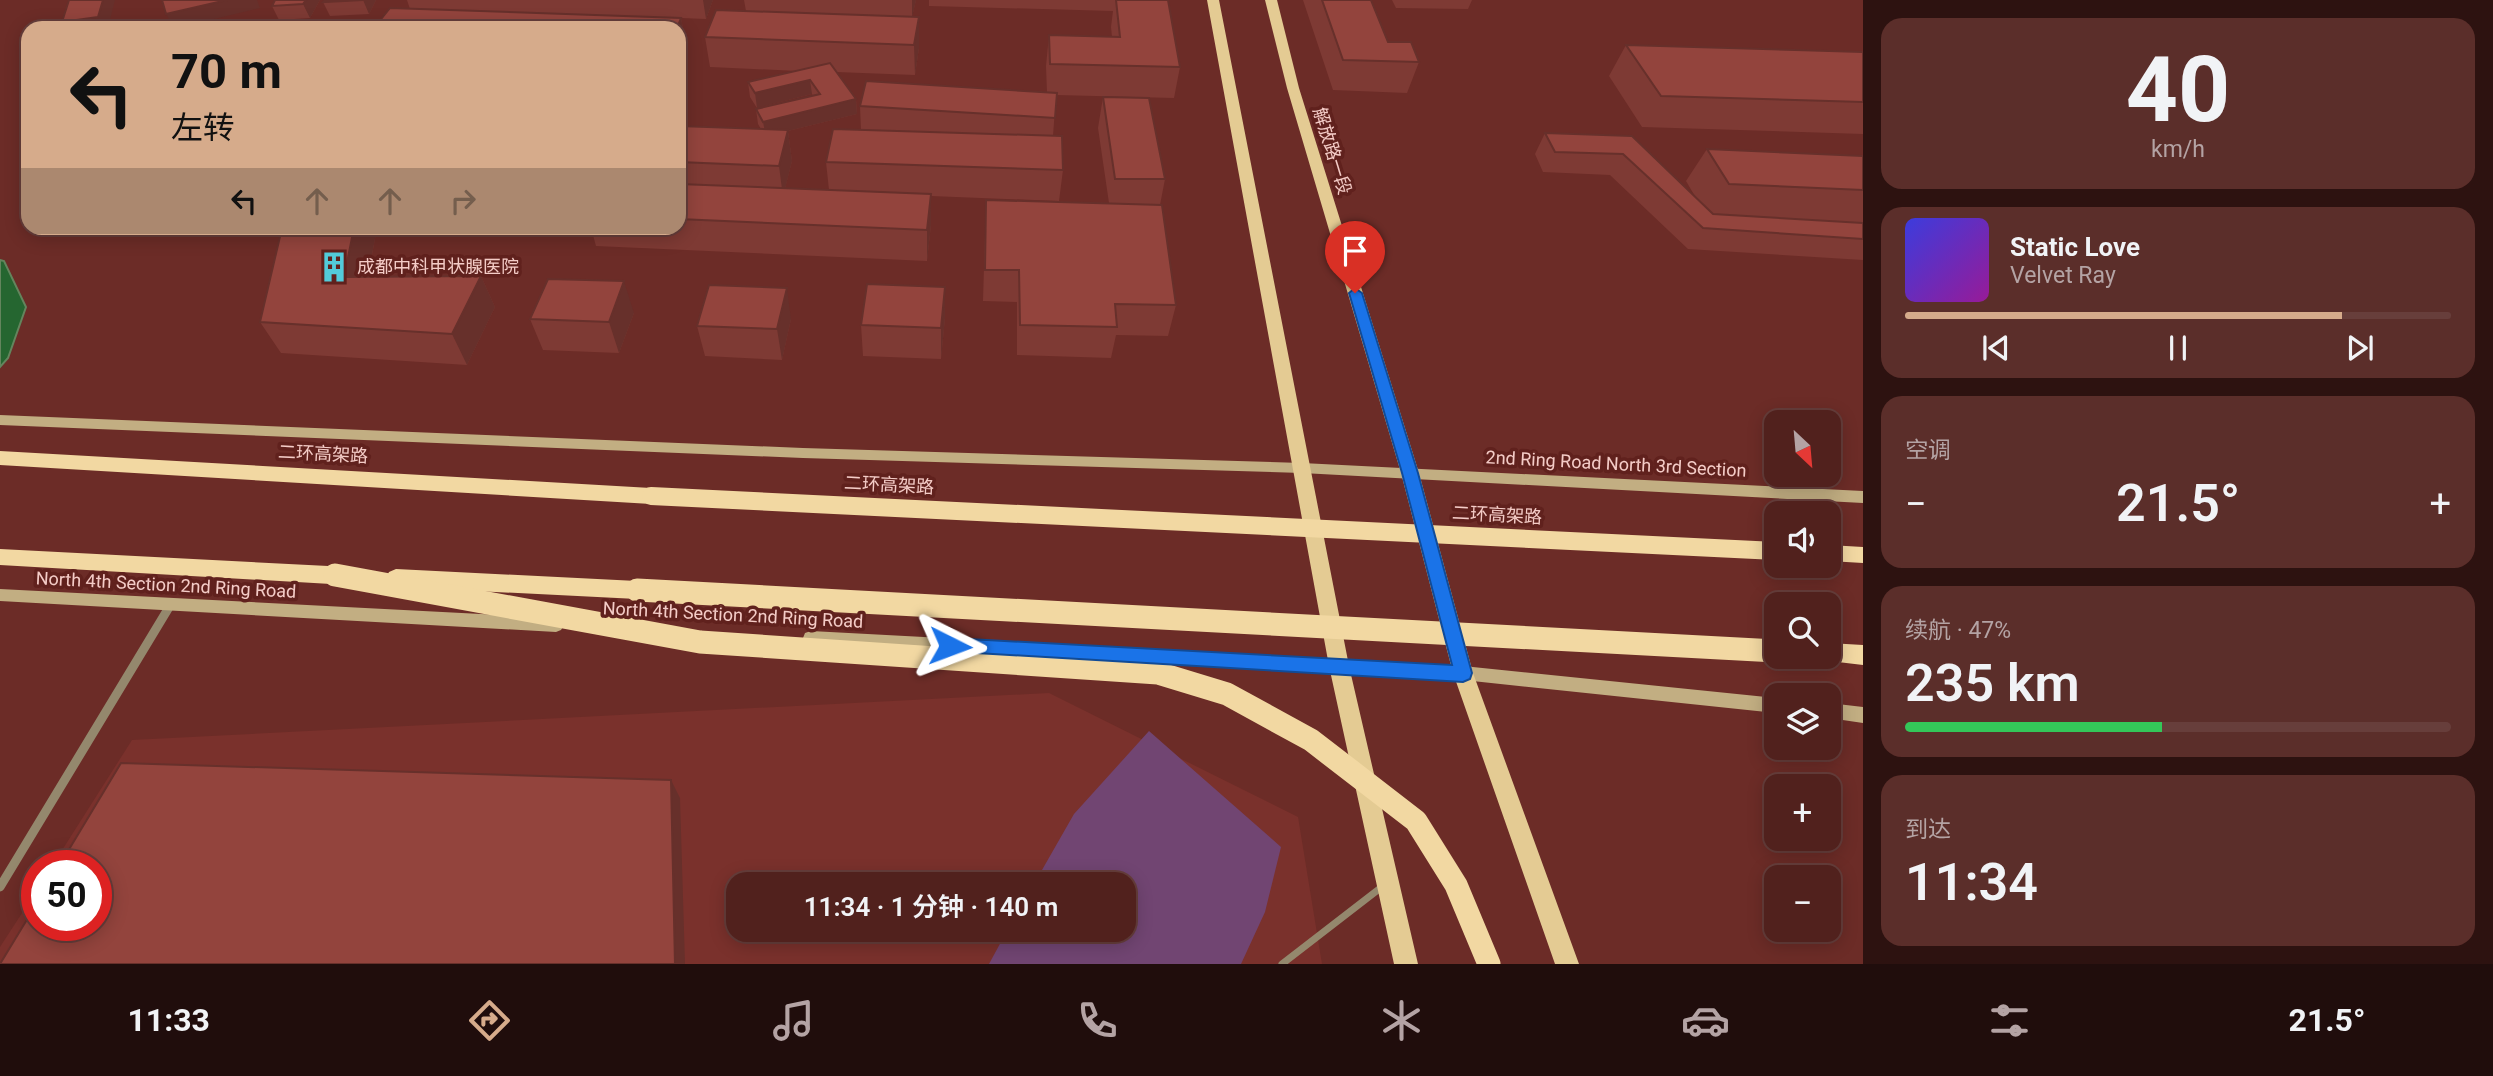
<!DOCTYPE html>
<html lang="zh">
<meta charset="utf-8">
<style>
body{margin:0;font-family:Roboto,"Noto Sans SC",sans-serif;background:#5b2e2a;color:#f1f3f6;height:100vh;display:flex;flex-direction:column;font-size:26px;white-space:nowrap}
*{box-sizing:border-box;margin:0}
p{font-size:23px;color:#b4a3a4}
.icon{flex:none;width:38px;height:38px;fill:none;stroke:currentColor;stroke-width:2;stroke-linecap:round;stroke-linejoin:round}
.map{position:relative;flex:1;overflow:hidden}
.drawer{display:flex;flex-direction:column;gap:18px;padding:18px;background:#2d1210;width:630px}
.drawer>*{flex:none}
.guide{position:absolute;left:21px;top:21px;width:665px;height:214px;border-radius:21px;box-shadow:0 4px 18px #0003,0 0 0 2px #673e3b;background:#d6ab8b;color:#111;overflow:hidden}
.needle{width:46px;rotate:154deg}
.fabs{position:absolute;left:1764px;top:410px;display:grid;gap:14px}
.fabs a{display:grid;place-items:center;width:77px;height:77px;border-radius:14px;background:#51211d;box-shadow:0 4px 18px #0003,0 0 0 2px #673e3b;font-size:35px}
.speed{position:absolute;left:21px;top:850px;display:flex;gap:14px;font-size:35px;font-weight:700;text-align:center}
.speed>*{display:grid;place-content:center;width:91px;height:91px;border-radius:50%;background:#51211d;box-shadow:0 4px 18px #0003,0 0 0 2px #673e3b;line-height:1}
.speed .limit{border:10px solid #d22;background:#fff;color:#111}
.pin{position:absolute;display:grid;place-items:center;width:60px;height:60px;color:#fff;margin:-72px -30px;border-radius:50% 50% 50% 0;rotate:-45deg;box-shadow:0 0 7px #0007}
.pin .icon{rotate:45deg}
.me{position:absolute;width:77px;margin:-38px;rotate:93deg;stroke-linejoin:round;filter:drop-shadow(0 0 5px #0008)}
.turn{display:flex;align-items:center;gap:24px;height:147px;padding:0 35px;font-size:32px}
.turn .icon{width:91px;height:91px;stroke-width:2.5}
.turn b{display:block;font-size:49px;line-height:60px}
.lanes{display:flex;align-items:center;height:66px;padding:0 35px;background:#0003;justify-content:center;gap:35px;direction:ltr}
.lanes .off{opacity:.35}
.big{font-size:52px;font-weight:600;line-height:1.1}
.drawer .widget{flex:1;display:flex;flex-direction:column;justify-content:center;gap:10px;min-width:0;padding:0 24px;border-radius:21px;background:#5b2e2a}
.drawer .dial{align-items:center;gap:0}
.dial b{font-size:91px;line-height:1}
.song{display:flex;align-items:center;gap:21px}
.cover{width:84px;height:84px;border-radius:10px;background:linear-gradient(135deg,hsl(240 70% 55%),hsl(300 70% 35%))}
.played{height:7px;border-radius:4px;background:linear-gradient(90deg,#d6ab8b 80%,#673e3b 80%)}
.keys{display:flex;justify-content:space-around;direction:ltr}
.heat{display:flex;justify-content:space-between;align-items:center;font-size:38px;direction:ltr}
.charge{height:10px;border-radius:5px;background:linear-gradient(90deg,#34c759 47%,#673e3b 0)}
.trip{position:absolute;left:726px;top:872px;width:410px;height:70px;border-radius:21px;background:#51211d;box-shadow:0 4px 18px #0003,0 0 0 2px #673e3b;font-weight:600;line-height:70px;text-align:center}
.tabs{display:flex;height:112px;justify-content:space-around;align-items:center;background:#200d0c;color:#b4a3a4}
.tabs .icon{width:49px;height:49px}
.tabs .active{color:#d6ab8b}
.tabs b{font-size:32px;color:#f1f3f6}
main{display:flex;flex:1;min-height:0}
.map>svg:first-child{display:block}
.built{fill:#7a312c;fill-rule:evenodd}
.green{fill:#714572}
.water{fill:#256630;stroke:#63855d;stroke-width:2}
.lines{fill:none;stroke-linecap:round;stroke-linejoin:round}
.pedestrian{stroke:#94886d;stroke-width:7}
.minor{stroke:#94886d;stroke-width:9}
.secondary{fill:#c2ae82;fill-rule:evenodd}
.primary{fill:#e4cb93;fill-rule:evenodd}
.trunk{fill:#f2d8a2;fill-rule:evenodd}
.trunk-bridge-far1{stroke:#f2d8a2;stroke-width:18}
.trunk-bridge{stroke:#f2d8a2;stroke-width:23}
.wall{fill:#7e3a34}
.shaded-wall{fill:#67302b}
.building{fill:#93443d;stroke:#67302b;stroke-width:2}
.route{fill:#1a73e8;stroke:#114b97;stroke-width:2}
.labels{text-anchor:middle;stroke-width:7;stroke-linejoin:round;paint-order:stroke}
.street-label{font-size:18px;fill:#f4ccc7;stroke:#60211d}
.poi-label{font-size:18px;fill:#f4ccc7;stroke:#60211d;text-anchor:start}
</style>
<main>
<div class="map">
<svg width="1863" height="964" viewBox="0 0 1863 964">
<rect width="100%" height="100%" fill="#6c2c27"/>
<path class="built" d="M1049,693L1298,817L1322,964H0V947L37,890V926H96V866H52L132,740ZM738,884H1124V929H738Z"/>
<path class="green" d="M1149,731L1281,847L1265,912L1241,964H989L1008,929H1124V884H1034L1074,814Z"/>
<path class="water" d="M0,260L4,261L26,307L8,358L0,367Z"/>
<g class="lines">
<path class="pedestrian" d="M1282,964L1383,886"/>
<path class="minor" d="M0,887L171,604"/>
<path class="secondary" d="M0,415L803,448L1302,463L1863,491V503L1302,473L803,458L0,425Z
M0,589L556,618L561,620L564,625L561,630L556,632L0,601Z
M811,631L1463,666L1776,698V713L1463,680L811,645L805,643L803,638L805,633Z
M1829,703L1863,707V723L1829,718Z"/>
<path class="primary" d="M1207,0H1219L1349,666L1418,964H1394L1329,666Z
M1265,0H1277L1299,88L1419,473L1473,673L1579,964H1555L1453,673L1401,473L1287,88Z"/>
<path class="trunk" d="M0,451L651,488L658,491L661,496L658,501L651,504L0,465Z
M1829,545L1863,547V563L1829,561Z
M0,549L348,567L355,570L358,576L355,582L348,585L0,565Z
M396,569L637,581L644,584L647,590L644,596L637,599L396,587L389,584L386,578L389,572Z
M1829,643L1863,645V665L1821,660L1820,656H1829Z"/>
<path class="trunk-bridge-far1" d="M651,496L1776,551"/>
<path class="trunk-bridge" d="M335,575L700,642L1158,673L1227,694L1311,740L1416,821L1456,885L1489,964
M637,590L1776,651"/>
</g>
<path class="wall" d="M320,0L310,18L279,20L272,6Z
M376,0L369,14L330,16L323,2Z
M407,0H713L706,19L681,18L687,48L679,68V28L410,9Z
M744,0H916L912,17H919V48L915,75L836,72L856,99L857,114L788,131L792,161L785,188L829,190L826,162L861,130L860,106L1047,92L1046,66L1049,35L1112,37L1111,27L1113,11L929,6V0H1168L1180,67L1174,98L1056,95L1053,136L1063,170L1059,201L931,196V225L927,261L596,246L591,228H679V126L761,129L758,124L756,109L813,96L812,94L757,108L750,97L748,82L798,71L710,67L705,37L746,11Z
M1303,0H1371L1388,42L1419,62L1407,93L1333,90Z
M1392,0H1472L1468,9L1396,8Z
M1626,45L1863,52V134L1642,127L1609,76Z
M1103,97L1165,179L1160,205L1176,305L1168,336L1116,335L1111,358L1017,355V302L983,301L986,200L1109,203L1098,128Z
M1545,133L1632,136L1696,198L1686,181L1707,149L1863,156V223L1815,220L1863,223V260L1688,249L1610,175L1543,172L1535,154Z
M282,228H377L368,277L481,276L495,307L467,365L281,353L260,322Z
M945,287V318L941,359L863,356L861,325Z
M634,313L619,353L543,350L530,319Z
M791,319L782,360L705,356L697,326Z"/>
<path class="shaded-wall" d="M103,0H115L108,28H66L62,22Z
M227,0H257L260,8L177,28H174L166,14Z
M306,0H320L310,18L303,4Z
M363,0H376L369,14Z
M703,0H713L706,19Z
M912,0H916L912,18Z
M919,17V48L915,75L914,45Z
M681,18L687,48L679,68V28H677Z
M810,80L812,94L757,108L755,93Z
M856,99L857,114L788,131L792,161L783,197L779,166L766,137L763,122Z
M931,194V225L927,261V230Z
M354,228H377L362,308L344,277Z
M481,276L495,307L467,365L452,334Z
M624,281L634,313L619,353L609,322Z
M945,287V318L941,359V328Z
M787,288L791,319L782,360L777,329Z
M671,780L680,798L685,964H675Z"/>
<path class="building" d="M69,0H103L98,17L62,22Z
M162,0H227L166,14Z
M275,0H306L303,4L272,6Z
M325,0H363L323,2Z
M1116,0H1168L1180,67L1050,64L1049,35L1120,37Z
M1322,0H1371L1388,42H1411L1419,62L1343,60Z
M390,8L681,18L677,28H374Z
M716,10L919,17L914,45L705,37Z
M1626,45L1863,52V102L1661,96Z
M830,63L856,99L763,122L756,109L820,94L810,80L755,93L748,82Z
M866,81L1057,93L1055,118L860,106Z
M1103,97L1149,98L1165,179H1115Z
M679,126L788,130L779,166L679,162Z
M833,129L1062,136L1063,170L826,162Z
M1545,133L1632,136L1713,214L1863,223V239L1703,228L1623,154L1555,152Z
M1707,149L1863,156V190L1729,184Z
M679,184L931,194L927,230L679,219Z
M986,200L1162,205L1176,305L1115,304L1117,327L1020,325L1019,270H985Z
M282,228H354L344,277L481,276L452,334L260,322Z
M548,279L624,281L609,322L530,319Z
M867,284L945,287L941,328L861,325Z
M709,285L787,288L777,329L697,326Z
M121,763L671,780L675,964H0L37,903V926H96V866H59Z"/>
<path class="route" d="M1355,288L1362,293L1418,473L1472,673L1470,679L1463,682L943,651L941,646L943,640L950,638L1452,665L1402,473L1349,293Z"/>
<defs>
<g id="building-bare" transform="scale(2.415)"><path d="M-4-6H4V6H1V3H-1V6H-4ZM-2.5-4.3h1.7v1.8h-1.7ZM.8-4.3h1.7v1.8H.8ZM-2.5-1h1.7V.8h-1.7ZM.8-1h1.7V.8H.8Z" fill="#53cbda" stroke="#60211d" stroke-width="2.5" paint-order="stroke"/></g>
</defs>
<g fill-rule="evenodd">
<use href="#building-bare" x="334" y="267"/>
</g>
<g class="labels">
<g class="street-label">
<text transform="translate(1332 151) rotate(73)" y="6">解放路一段</text>
<text transform="translate(323 454) rotate(3)" y="6">二环高架路</text>
<text transform="translate(1616 464) rotate(3)" y="6">2nd Ring Road North 3rd Section</text>
<text transform="translate(889 485) rotate(3)" y="6">二环高架路</text>
<text transform="translate(1497 515) rotate(3)" y="6">二环高架路</text>
<text transform="translate(166 585) rotate(3)" y="6">North 4th Section 2nd Ring Road</text>
<text transform="translate(733 615) rotate(3)" y="6">North 4th Section 2nd Ring Road</text>
</g>
<g class="poi-label">
<text x="357" y="273">成都中科甲状腺医院</text>
</g>
</g>
</svg>
<div class="fabs">
<a><svg class="needle" viewBox="-14 -14 28 28"><path d="M0-13l5 13h-10z" fill="#e53935"/><path d="M0 13l5-13h-10z" fill="#b4a3a4"/></svg></a>
<a><svg class="icon" aria-label="sound" viewBox="0 0 24 24"><path d="M4 9h4l5-4v14l-5-4H4zM17 9q2 3 0 6"/></svg></a>
<a><svg class="icon" aria-label="search" viewBox="0 0 24 24"><circle cx="10" cy="10" r="6"/><path d="M15 15l6 6"/></svg></a>
<a><svg class="icon" aria-label="layers" viewBox="0 0 24 24"><path d="M12 4l9 5-9 5-9-5zM3 14l9 5 9-5"/></svg></a>
<a>+</a>
<a>−</a>
</div>
<div class="speed"><div class="limit">50</div></div>
<div class="pin" style="left:1355px;top:293px;background:#d93025"><svg class="icon" aria-label="arrive" viewBox="0 0 24 24"><path d="M6 21V4h12l-3 4 3 4H6"/></svg></div>
<svg class="me" style="left:950px;top:646px" viewBox="-20 -20 40 40"><path d="M0-17L14 15 0 8-14 15z" fill="#1a73e8" stroke="#fff" stroke-width="4"/></svg>
<div class="trip">11:34 · 1 分钟 · 140 m</div>
<div class="guide">
<div class="turn"><svg class="icon" aria-label="left" viewBox="0 0 24 24"><path d="M17 20v-9H6M10 6l-5 5 5 5"/></svg><div><b>70 m</b>左转</div></div>
<div class="lanes"><svg class="icon" aria-label="left" viewBox="0 0 24 24"><path d="M17 20v-9H6M10 6l-5 5 5 5"/></svg><svg class="icon off" aria-label="ahead" viewBox="0 0 24 24"><path d="M12 20V5M6 11l6-6 6 6"/></svg><svg class="icon off" aria-label="ahead" viewBox="0 0 24 24"><path d="M12 20V5M6 11l6-6 6 6"/></svg><svg class="icon off" aria-label="right" viewBox="0 0 24 24"><path d="M7 20v-9h11M14 6l5 5-5 5"/></svg></div>
</div>
</div>
<section class="drawer">
<div class="widget dial"><b>40</b><p>km/h</p></div>
<div class="widget">
<div class="song"><i class="cover"></i><div><b>Static Love</b><p>Velvet Ray</p></div></div>
<div class="played"></div>
<div class="keys"><svg class="icon" aria-label="previous" viewBox="0 0 24 24"><path d="M18 5L8 12l10 7zM5 5v14"/></svg><svg class="icon" aria-label="pause" viewBox="0 0 24 24"><path d="M8 5v14M16 5v14"/></svg><svg class="icon" aria-label="next" viewBox="0 0 24 24"><path d="M6 5l10 7-10 7zM19 5v14"/></svg></div>
</div>
<div class="widget"><p>空调</p>
<div class="heat"><a>−</a><b class="big">21.5°</b><a>+</a></div>
</div>
<div class="widget"><p>续航 · 47%</p><b class="big">235 km</b><div class="charge"></div></div>
<div class="widget"><p>到达</p><b class="big">11:34</b></div>
</section>
</main>
<nav class="tabs">
<b>11:33</b>
<svg class="icon active" aria-label="directions" viewBox="0 0 24 24"><path d="M12 3l9 9-9 9-9-9zM9 14v-3h6M13 9l2 2-2 2"/></svg>
<svg class="icon" aria-label="music" viewBox="0 0 24 24"><path d="M9 18V5l10-2v13"/><circle cx="6" cy="18" r="3"/><circle cx="16" cy="16" r="3"/></svg>
<svg class="icon" aria-label="phone" viewBox="0 0 24 24"><path d="M5 4h4l2 5-3 2q2 4 5 5l2-3 5 2v4C11 20 4 13 5 4z"/></svg>
<svg class="icon" aria-label="climate" viewBox="0 0 24 24"><path d="M12 3v18M4 7l16 10M4 17L20 7"/></svg>
<svg class="icon" aria-label="car" viewBox="0 0 24 24"><path d="M5 17H2v-5l4-1 3-4h7l3 4 3 1v5h-3M9 17h6M6 11h13"/><circle cx="7" cy="17" r="2"/><circle cx="17" cy="17" r="2"/></svg>
<svg class="icon" aria-label="filters" viewBox="0 0 24 24"><path d="M4 7h16M4 17h16"/><circle cx="9" cy="7" r="2"/><circle cx="15" cy="17" r="2"/></svg>
<b>21.5°</b>
</nav>
